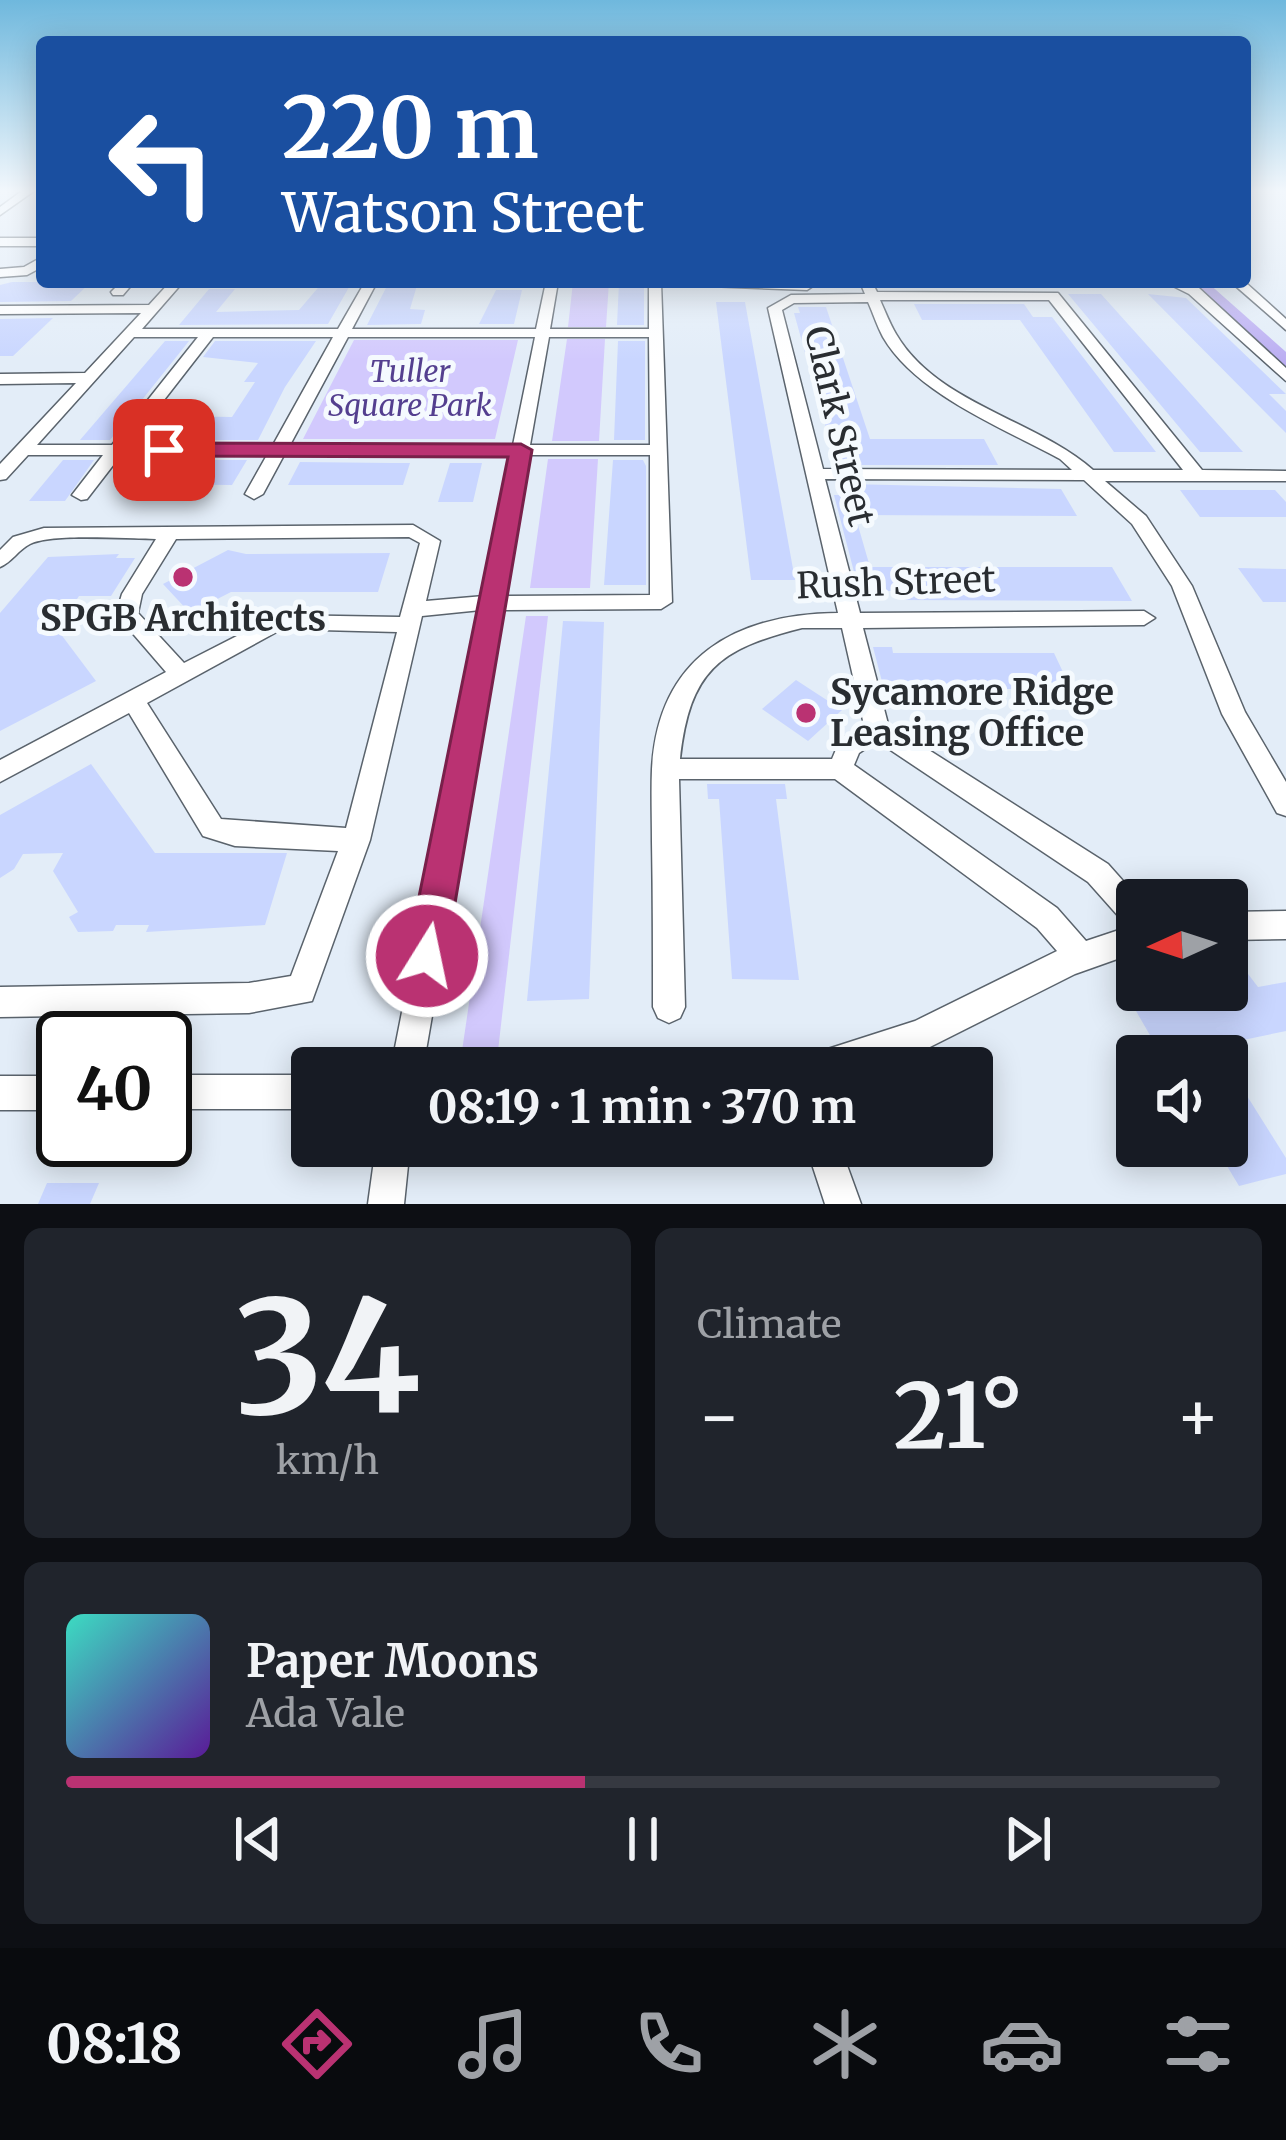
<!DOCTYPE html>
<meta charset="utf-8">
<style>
body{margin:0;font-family:Merriweather,serif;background:#20242c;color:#f1f3f6;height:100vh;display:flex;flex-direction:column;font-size:45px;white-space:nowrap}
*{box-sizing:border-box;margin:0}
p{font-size:39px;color:#9ea1a6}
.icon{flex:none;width:66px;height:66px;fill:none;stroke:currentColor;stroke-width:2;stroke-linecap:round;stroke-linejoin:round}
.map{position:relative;height:1204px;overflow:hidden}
.drawer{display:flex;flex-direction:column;gap:24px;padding:24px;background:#0d0f14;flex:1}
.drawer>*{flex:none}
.top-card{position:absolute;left:36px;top:36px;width:1215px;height:252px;border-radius:12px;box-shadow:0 6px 30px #0003;background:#1a4fa0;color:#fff;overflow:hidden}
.needle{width:78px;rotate:267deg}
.controls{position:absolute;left:1116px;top:879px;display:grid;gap:24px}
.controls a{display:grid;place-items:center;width:132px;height:132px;border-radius:12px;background:#171b24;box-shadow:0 6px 30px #0003;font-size:60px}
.speed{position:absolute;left:36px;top:1011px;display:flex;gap:24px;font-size:60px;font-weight:700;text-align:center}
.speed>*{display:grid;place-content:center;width:156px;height:156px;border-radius:50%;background:#171b24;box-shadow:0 6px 30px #0003;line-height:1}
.speed .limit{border:6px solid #111;border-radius:18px;background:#fff;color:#111}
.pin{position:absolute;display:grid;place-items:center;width:102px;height:102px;color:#fff;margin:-51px;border-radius:24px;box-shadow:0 6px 18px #0006}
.me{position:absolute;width:132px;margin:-66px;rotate:10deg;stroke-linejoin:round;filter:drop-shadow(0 0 9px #0008)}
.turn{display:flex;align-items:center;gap:42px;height:252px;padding:0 48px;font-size:54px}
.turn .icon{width:156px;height:156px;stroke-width:2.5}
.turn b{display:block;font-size:84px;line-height:102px}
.big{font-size:90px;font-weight:700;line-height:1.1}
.drawer .card{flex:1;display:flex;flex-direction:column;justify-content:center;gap:18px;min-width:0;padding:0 42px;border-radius:18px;background:#20242c}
.drawer .dial{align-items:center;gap:0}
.dial b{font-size:156px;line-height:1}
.song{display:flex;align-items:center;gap:36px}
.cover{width:144px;height:144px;border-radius:18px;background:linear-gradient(135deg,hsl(170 70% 55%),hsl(270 70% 35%))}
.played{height:12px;border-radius:6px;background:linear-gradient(90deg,#ba3272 45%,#363941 45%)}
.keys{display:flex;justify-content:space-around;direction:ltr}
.heat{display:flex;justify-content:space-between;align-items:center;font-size:66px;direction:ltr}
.drawer .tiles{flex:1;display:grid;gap:24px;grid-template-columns:1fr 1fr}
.card:last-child{grid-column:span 2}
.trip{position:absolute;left:291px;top:1047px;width:702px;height:120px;border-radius:12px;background:#171b24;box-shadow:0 6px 30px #0003;font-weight:700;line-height:120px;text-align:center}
.dock{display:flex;height:192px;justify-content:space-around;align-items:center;background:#090b0e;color:#9ea1a6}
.dock .icon{width:84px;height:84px}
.dock .active{color:#ba3272}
.dock b{font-size:54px;color:#f1f3f6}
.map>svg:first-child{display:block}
.green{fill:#d2c9fd}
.forest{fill:#bbaef2}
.building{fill:#c9d6ff}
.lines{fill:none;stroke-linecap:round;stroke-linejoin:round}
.minor-casing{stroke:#5a636c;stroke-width:3}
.minor{fill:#fff;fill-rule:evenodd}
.route{fill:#ba3272;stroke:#79204a;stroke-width:3}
.poi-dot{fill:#ba3272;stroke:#f5fafe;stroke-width:4.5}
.labels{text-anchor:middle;stroke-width:10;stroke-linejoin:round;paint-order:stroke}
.far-park-label{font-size:30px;font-style:italic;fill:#543f8f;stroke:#f5fafe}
.street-label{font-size:36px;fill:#292d31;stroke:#f5fafe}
.poi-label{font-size:36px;font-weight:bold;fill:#292d31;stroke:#f5fafe}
</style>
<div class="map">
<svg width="1286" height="1204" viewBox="0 0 1286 1204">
<rect width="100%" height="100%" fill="#e3edf8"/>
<path class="green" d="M573,282H609L606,327H568Z
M567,339H605L599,441H552Z
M354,340H518L495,439H303Z
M548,459H598L590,588H530Z
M526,616H548L498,1051H462Z"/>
<path class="forest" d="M1192,282H1207L1286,352V368Z"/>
<path class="building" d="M12,282H91L71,301L0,302V285Z
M323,282H352L328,324L179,325L209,289H235L216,312L299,310Z
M389,282H418L410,309L425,310L421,324L367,325Z
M619,282H644V325H617Z
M496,290H522L514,324H479Z
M1068,294H1101L1243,452H1200Z
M1148,294L1186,298L1286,394H1269L1286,411V433Z
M716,302H745L795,580H751Z
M914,304H1024L1033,317H1052L1156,452H1114L1020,320H922Z
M798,307H826L870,439H984L998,465H842L835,437L828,436L826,428L794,313H800Z
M0,318V319L53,318L13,356H0Z
M165,341H189L110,440H80Z
M215,341H316L285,387L258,440H151L170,416L232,417L255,382H244L258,363L203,357Z
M618,341H645V440H614Z
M63,460H94L65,501H29Z
M137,460H247L232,485L119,484Z
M613,460H643L646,466V585H604Z
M300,462L391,463H410L403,485H288Z
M450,463H482L473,502H438Z
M847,484L1061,489L1077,516L855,515L870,567H1112L1132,601L900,600L897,591H859L834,495H850Z
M1180,490H1275L1286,502V517H1200Z
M228,550L246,554L390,553L378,592H231L190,613L163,584Z
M119,554L116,558H135L111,596H79L57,629L96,681L0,731V613L48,557Z
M1238,568L1286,569V602H1263Z
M563,621L604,622L589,999L527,1001Z
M873,647H892L893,653H1054L1071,689H903L906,697H886Z
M796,680L842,710L808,741L762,709Z
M91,764L155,853H287L265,925L146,932L149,925H116L113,931L78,932L69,917L78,912L53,871L63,853L23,854L14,869L0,878V815Z
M707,784H785L787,799H776L799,980L732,979L719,799H708Z
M1245,970L1258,987L1286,982V1031L1195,1050L1199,1056H1162L1136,1011L1202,998L1196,990H1227V974Z
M1227,1064L1286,1158V1174L1239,1186L1215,1146H1227Z
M47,1183H99L90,1204H38Z"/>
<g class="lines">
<g class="minor-casing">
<path id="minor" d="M22,191H34L0,215V207Z
M0,238H42V246H0Z
M42,257V267L27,275L0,277V269L24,267Z
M121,282H134L123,295H113L111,292Z
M170,282H183L142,329H338L365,282H377L352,329H536L546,282H558L550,329H649V282H661L672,602L661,609L502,610L423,1068H391L481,610L422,616L370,840L312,1001L249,1013L0,1017V987L249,983L291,976L338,851L235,846L203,836L129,713L0,782V760L166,672L116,614L122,594L156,539C127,539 53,533 30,544C18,550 12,562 0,567V550L13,537L44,528L413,525L440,541L426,601L484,596L511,455H284L263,494L254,499L245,494L267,455H121L87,499L81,500L72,495L103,455H28L6,479L0,480V464L76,383L0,384V374L85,373L141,313L0,314V306L149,305ZM134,337H198L112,445H37ZM213,337H333L273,445H129ZM348,337H535L513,445H290ZM549,337H649L650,445H530ZM529,455H650V595L505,596ZM409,537L420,543L400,617L278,615L184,663L138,613L142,594L176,539ZM282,629L397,632L346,828L221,819L147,703Z
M703,282H804L813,286L807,290L709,286Z
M860,282H872L877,292L1058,293L1202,470L1286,471V481H1105L1146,516L1192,586L1245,712L1286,782V816L1277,813L1222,714L1172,586L1132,524L1084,480L825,479L860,613L1144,611L1155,618L1144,625L863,628L888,724L1108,864L1140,900H1137V952L1075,974L920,1052L870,1068H802L806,1056L915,1021L1057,951L1037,928L835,779H679L685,1007L680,1018L669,1023L658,1018L653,1007C653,952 653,897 652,842C652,818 651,792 652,769C658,657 735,614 838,613L768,308L791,295L865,294ZM880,300H1049L1183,470H1093C1035,419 937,404 896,334C890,324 885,311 880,300ZM868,302C873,313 877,326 883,337C916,394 1003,428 1060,459L1072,470L823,469L782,310L794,303ZM802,628H842L864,725L840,740L832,759H680C690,671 718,649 802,628ZM877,741L1088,882L1128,927L1086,941L1057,908L854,765L859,753Z
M1165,282H1183L1199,288L1286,368V381L1189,294Z
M1231,282H1245L1286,319V330Z
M1286,911V939L1227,940V912Z
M165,1075H312V1109H165Z
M0,1076H63V1110H0Z
M376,1146H410L404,1204H368Z
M806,1146H840L861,1204H825Z"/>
</g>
<use href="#minor" class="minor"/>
</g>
<linearGradient id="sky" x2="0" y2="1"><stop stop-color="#6fb8dd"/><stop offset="0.53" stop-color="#f2f7fc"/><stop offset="1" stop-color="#f2f7fc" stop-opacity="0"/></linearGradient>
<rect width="1286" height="360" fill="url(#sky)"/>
<path class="route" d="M521,444L532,450L446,956L441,969L427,975L413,969L407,956L508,457L164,456L152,450L164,443Z"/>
<g class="poi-dot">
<circle cx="183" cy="577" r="12"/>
<circle cx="806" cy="713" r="12"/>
</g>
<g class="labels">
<g class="far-park-label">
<text x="410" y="382">Tuller<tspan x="410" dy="34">Square Park</tspan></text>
</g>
<g class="street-label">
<text transform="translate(840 426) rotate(77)" y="13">Clark Street</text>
<text transform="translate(896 582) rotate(-2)" y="13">Rush Street</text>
</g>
<g class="poi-label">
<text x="183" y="631">SPGB Architects</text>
<text x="830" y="705" text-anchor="start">Sycamore Ridge<tspan x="830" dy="41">Leasing Office</tspan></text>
</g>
</g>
</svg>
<div class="controls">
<a><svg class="needle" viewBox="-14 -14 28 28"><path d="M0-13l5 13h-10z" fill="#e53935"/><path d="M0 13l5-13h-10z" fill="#9ea1a6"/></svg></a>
<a><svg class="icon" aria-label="sound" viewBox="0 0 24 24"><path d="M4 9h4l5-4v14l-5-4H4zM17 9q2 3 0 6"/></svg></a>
</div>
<div class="speed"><div class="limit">40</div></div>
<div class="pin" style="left:164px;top:450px;background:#d93025"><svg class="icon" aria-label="arrive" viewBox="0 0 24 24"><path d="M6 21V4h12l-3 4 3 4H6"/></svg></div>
<svg class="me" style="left:427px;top:956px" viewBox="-20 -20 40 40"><circle r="17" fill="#ba3272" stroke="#fff" stroke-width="3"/><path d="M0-11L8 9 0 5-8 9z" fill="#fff"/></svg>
<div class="trip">08:19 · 1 min · 370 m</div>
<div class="top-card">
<div class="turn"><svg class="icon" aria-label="left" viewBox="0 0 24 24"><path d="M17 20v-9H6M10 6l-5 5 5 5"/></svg><div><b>220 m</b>Watson Street</div></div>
</div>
</div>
<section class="drawer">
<div class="tiles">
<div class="card dial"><b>34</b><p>km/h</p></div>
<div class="card"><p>Climate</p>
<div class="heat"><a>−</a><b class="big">21°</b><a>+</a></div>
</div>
<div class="card">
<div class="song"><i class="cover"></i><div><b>Paper Moons</b><p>Ada Vale</p></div></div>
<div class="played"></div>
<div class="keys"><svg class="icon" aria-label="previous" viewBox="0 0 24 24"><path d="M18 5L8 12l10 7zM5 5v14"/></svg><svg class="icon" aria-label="pause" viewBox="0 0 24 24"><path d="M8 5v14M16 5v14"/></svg><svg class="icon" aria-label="next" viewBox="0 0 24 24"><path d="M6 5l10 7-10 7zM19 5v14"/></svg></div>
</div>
</div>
</section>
<nav class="dock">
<b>08:18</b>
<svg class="icon active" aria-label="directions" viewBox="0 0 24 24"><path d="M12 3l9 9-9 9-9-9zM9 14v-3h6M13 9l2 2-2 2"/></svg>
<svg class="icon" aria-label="music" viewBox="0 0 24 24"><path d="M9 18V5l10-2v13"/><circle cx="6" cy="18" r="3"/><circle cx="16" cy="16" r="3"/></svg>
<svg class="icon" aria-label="phone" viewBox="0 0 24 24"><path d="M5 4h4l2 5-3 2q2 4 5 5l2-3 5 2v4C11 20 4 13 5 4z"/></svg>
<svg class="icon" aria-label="climate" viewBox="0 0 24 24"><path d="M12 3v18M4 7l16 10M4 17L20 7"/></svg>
<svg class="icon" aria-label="car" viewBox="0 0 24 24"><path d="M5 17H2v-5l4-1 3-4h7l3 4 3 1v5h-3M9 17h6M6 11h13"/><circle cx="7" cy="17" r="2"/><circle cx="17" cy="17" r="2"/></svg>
<svg class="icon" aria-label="filters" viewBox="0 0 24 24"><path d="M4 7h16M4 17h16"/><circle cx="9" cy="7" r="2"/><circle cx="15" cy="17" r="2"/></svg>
</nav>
